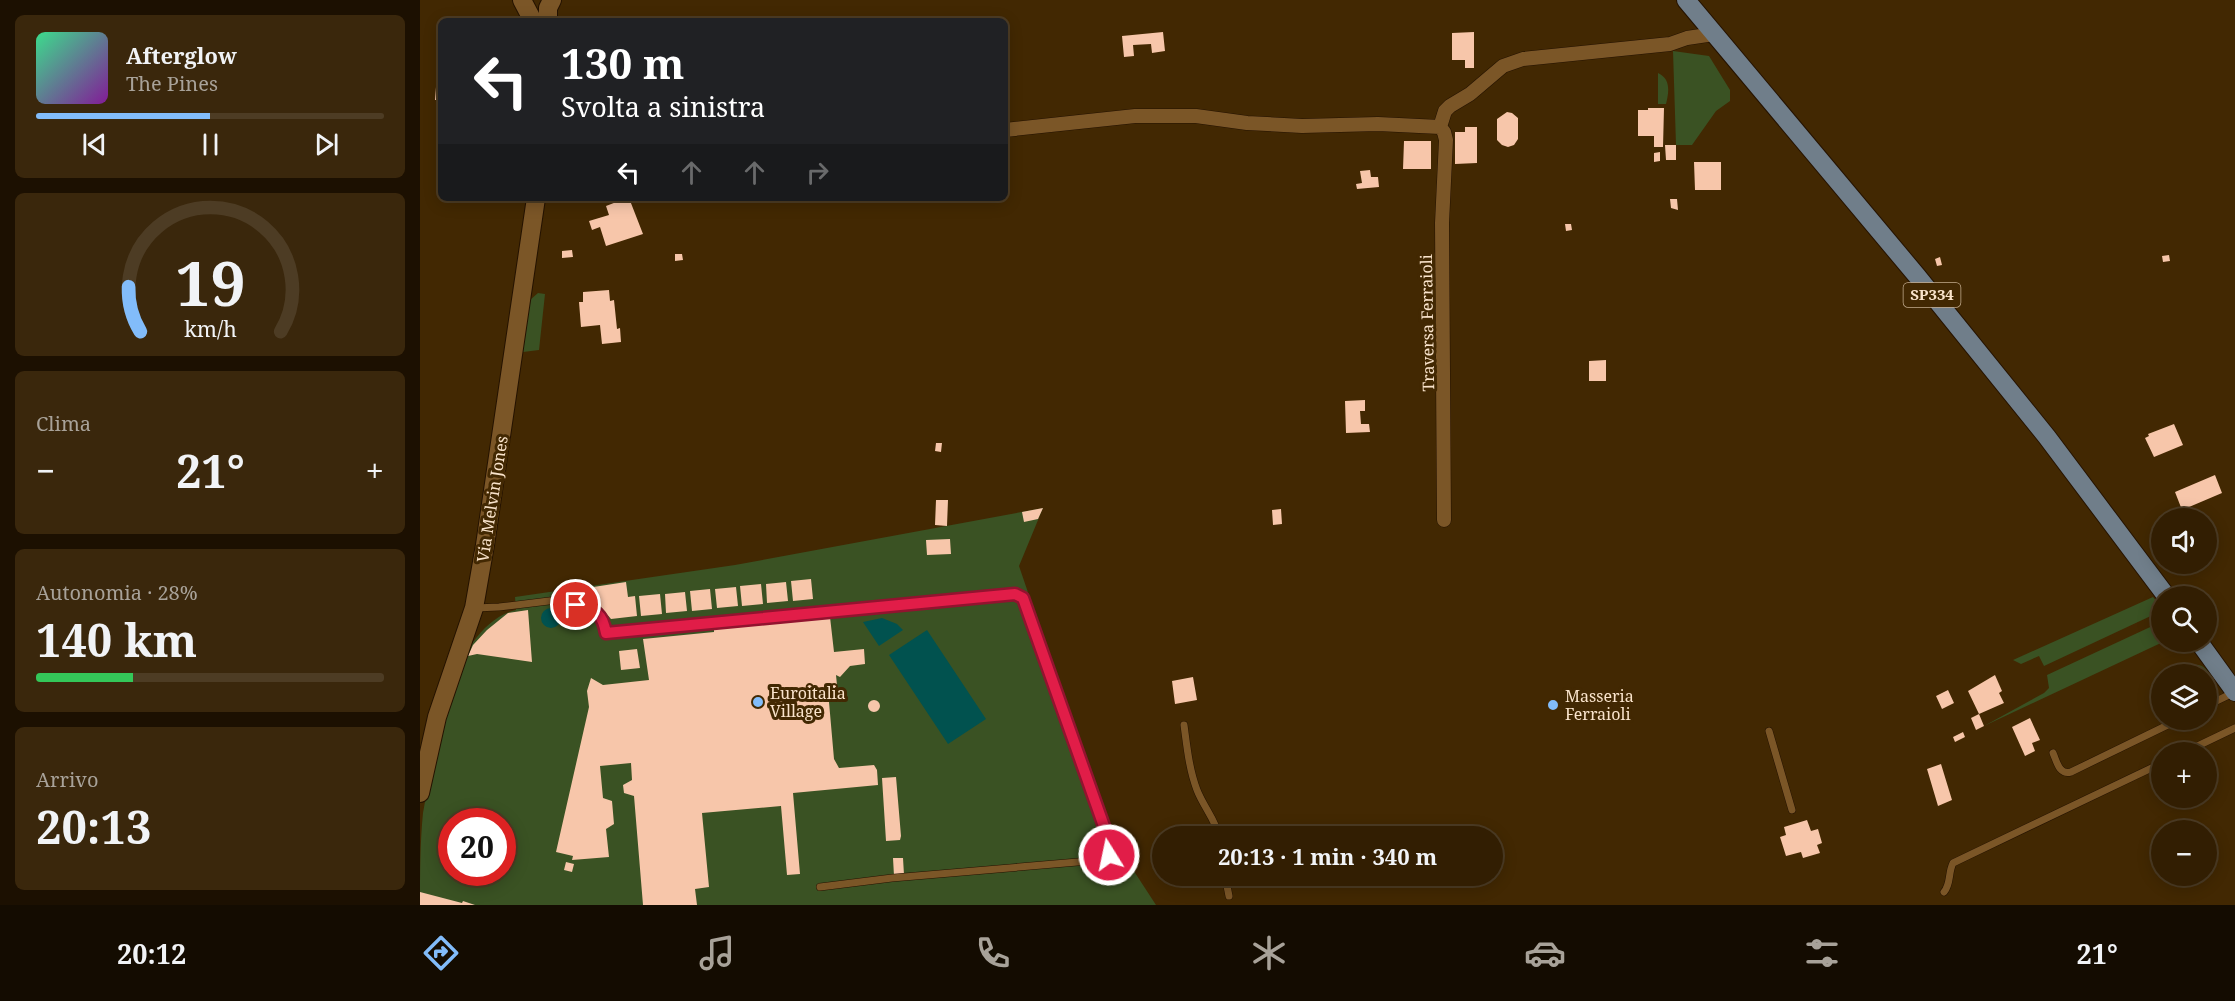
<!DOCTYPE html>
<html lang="it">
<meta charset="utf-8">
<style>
body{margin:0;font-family:"Noto Serif",serif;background:#3a270c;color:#f1f3f6;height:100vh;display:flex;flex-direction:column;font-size:22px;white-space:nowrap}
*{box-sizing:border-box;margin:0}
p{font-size:20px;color:#a8a299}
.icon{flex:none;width:33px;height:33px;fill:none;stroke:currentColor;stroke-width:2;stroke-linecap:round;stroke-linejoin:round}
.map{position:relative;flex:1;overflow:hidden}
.drawer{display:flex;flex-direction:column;gap:15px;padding:15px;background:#1c1001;width:420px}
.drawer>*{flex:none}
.hud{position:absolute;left:18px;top:18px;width:570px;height:183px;border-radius:9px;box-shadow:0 3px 15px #0003,0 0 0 2px #4d3c24;background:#202124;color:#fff;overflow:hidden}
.buttons{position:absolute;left:1731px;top:508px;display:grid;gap:12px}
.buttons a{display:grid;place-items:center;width:66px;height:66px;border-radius:50%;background:#321e02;box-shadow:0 3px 15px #0003,0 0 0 2px #4d3c24;font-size:30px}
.speed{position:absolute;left:18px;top:808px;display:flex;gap:12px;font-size:30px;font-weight:700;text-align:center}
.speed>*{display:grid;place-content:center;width:78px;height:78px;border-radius:50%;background:#321e02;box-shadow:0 3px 15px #0003,0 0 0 2px #4d3c24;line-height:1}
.speed .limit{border:9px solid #d22;background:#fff;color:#111}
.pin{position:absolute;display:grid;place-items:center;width:51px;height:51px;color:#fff;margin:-26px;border:3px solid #fff;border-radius:50%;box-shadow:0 2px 6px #0007}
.me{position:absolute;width:66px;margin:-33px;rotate:350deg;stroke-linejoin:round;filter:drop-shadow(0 0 4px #0008)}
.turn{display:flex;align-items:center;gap:21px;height:126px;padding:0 24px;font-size:27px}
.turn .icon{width:78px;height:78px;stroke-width:2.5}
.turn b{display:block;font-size:42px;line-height:51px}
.lanes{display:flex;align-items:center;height:57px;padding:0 24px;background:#0003;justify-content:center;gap:30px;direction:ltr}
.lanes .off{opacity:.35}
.big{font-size:45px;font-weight:700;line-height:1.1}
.drawer .widget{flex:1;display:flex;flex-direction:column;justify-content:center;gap:9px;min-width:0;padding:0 21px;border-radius:9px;background:#3a270c}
.drawer .dial{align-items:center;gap:0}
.dial svg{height:156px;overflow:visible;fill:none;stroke:#4d3c24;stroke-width:7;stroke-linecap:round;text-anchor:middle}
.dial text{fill:#f1f3f6;stroke:none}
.song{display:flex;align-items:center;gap:18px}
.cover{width:72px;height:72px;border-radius:9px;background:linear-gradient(135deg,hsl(150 70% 55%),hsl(290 70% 35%))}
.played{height:6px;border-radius:3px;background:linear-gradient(90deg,#82bcfa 50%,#4d3c24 50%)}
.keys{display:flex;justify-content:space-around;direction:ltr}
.heat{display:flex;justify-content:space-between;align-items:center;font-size:33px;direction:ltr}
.charge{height:9px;border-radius:4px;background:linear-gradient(90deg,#34c759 28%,#4d3c24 0)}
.trip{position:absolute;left:732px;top:826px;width:351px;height:60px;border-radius:30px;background:#321e02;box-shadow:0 3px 15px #0003,0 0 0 2px #4d3c24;font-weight:700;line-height:60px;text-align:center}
.menu{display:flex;height:96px;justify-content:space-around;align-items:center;background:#140c01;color:#a8a299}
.menu .icon{width:42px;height:42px}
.menu .on{color:#82bcfa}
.menu b{font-size:27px;color:#f1f3f6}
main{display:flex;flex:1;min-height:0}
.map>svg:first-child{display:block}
.green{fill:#3a5223;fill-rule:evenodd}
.water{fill:#01524f}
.building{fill:#f7c6aa}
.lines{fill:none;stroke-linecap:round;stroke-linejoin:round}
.service-casing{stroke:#241200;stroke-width:8}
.minor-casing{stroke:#241200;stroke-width:15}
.tertiary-casing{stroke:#241200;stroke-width:20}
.primary-casing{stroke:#241200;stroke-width:20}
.service{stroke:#7b5627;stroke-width:7}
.minor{stroke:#7b5627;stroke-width:14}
.tertiary{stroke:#7b5627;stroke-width:18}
.primary{stroke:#707e8a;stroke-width:18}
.route-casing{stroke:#92132f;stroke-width:15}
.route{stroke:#e11d48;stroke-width:10}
.poi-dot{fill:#82bcfa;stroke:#422802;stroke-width:2}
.labels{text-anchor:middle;stroke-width:6;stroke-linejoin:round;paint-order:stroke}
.shield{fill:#422802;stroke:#c3ac8f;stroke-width:1.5}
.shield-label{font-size:15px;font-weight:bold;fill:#fae4cc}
.street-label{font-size:16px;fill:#fae4cc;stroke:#422802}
.poi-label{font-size:16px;fill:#fae4cc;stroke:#422802;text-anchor:start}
</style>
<main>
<section class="drawer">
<div class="widget">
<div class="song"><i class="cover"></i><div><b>Afterglow</b><p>The Pines</p></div></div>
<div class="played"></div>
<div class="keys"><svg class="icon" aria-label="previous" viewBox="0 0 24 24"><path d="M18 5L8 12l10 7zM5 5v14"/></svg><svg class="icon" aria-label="pause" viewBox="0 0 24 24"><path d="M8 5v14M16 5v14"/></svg><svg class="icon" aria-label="next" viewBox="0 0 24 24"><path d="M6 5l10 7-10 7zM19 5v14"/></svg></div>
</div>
<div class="widget dial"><svg viewBox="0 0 100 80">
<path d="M14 69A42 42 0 1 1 86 69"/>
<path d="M14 69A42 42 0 0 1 8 46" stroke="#82bcfa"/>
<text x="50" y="56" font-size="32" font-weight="700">19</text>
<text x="50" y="72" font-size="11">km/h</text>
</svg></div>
<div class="widget"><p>Clima</p>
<div class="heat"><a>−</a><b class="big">21°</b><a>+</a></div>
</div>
<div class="widget"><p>Autonomia · 28%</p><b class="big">140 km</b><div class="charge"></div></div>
<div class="widget"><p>Arrivo</p><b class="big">20:13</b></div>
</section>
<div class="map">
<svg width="1815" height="905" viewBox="0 0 1815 905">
<rect width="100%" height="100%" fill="#422802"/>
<path class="green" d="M1253,51L1289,56L1310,90V101L1296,111L1272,145H1256Z
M1238,73C1251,79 1249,92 1246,104H1238Z
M118,293L125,294L119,350L103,352L110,300Z
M623,508L599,566L691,836L736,905H0C0,875 0,843 3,813C10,772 21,733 34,693C39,676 43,657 53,642C64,627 78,614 96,610L95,597L315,565ZM32,822H82V873H32Z
M1733,597L1739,604L1740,611L1735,614L1624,666L1619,656L1601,664L1593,660Z
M1741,622L1742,642H1743L1564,726L1624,693L1629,688L1627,675Z
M1771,665C1784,663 1787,670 1794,679L1787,682L1786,675H1779Z"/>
<path class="water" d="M121 618a10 10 0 1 1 20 0a10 10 0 1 1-20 0Z
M462,618L477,624L483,630L459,646L443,622Z
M507,630L566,719L528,744L469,655Z"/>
<path class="building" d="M743,32L745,51L732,53L731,44L713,45L714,56L704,57L702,36Z
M1054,32V68H1045V60H1032V33Z
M16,87H21V100H15Z
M1228,108H1244L1243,147H1234V136H1218V110H1228Z
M1087,112L1092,113L1098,118V139L1094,145L1088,147L1082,145L1077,140V119Z
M1045,127H1057V163L1035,164V132H1045Z
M984,141H1011V169H983Z
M1245,145H1256V160H1246Z
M1240,152V161L1234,162V153Z
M1274,162H1301V190H1275Z
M950,170L951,177H958L959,187L937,189L936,184L942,183L940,171Z
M198,198H209L223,234L186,246L180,227L172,230L169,221L189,215L186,206L199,201Z
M1250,199H1257L1258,210L1251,208Z
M1145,224H1151L1152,230L1146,231Z
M152,250L153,257L142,258V251Z
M255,254H262L263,260L255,261Z
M1749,255L1750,261L1743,262L1742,256Z
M1520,257L1522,265L1517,266L1515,259Z
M189,290L190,301L194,300L197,329L200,328L201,342L182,344L180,325L161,327L159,302H163V292Z
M1186,360V381H1169V361Z
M945,400V411H940L941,424H949L950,432L926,433L925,401Z
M1754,424L1763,445L1734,457L1725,438L1729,436L1728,434Z
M516,443H522L521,452L515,451Z
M1795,475L1802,493L1762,510L1755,492Z
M516,500H528L527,526L515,525Z
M623,508L618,519L604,522L602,512Z
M861,509L862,524L853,525L852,510Z
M530,539L531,554L507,555L506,540Z
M391,579L393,599L373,601L371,581Z
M206,582L208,597L215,596L217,616L191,619L181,607L141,592Z
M366,582L368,601L347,603L346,584Z
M341,584L343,604L322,606L320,586Z
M316,587L318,606L297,608L295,589Z
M290,589L292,609L272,611L270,591Z
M265,592L267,611L246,613L245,594Z
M240,594L242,614L221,616L219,596Z
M108,610L112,662L57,654L48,656L53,645L67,630L88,613Z
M410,617L414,652L444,649L445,664L430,666L420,677L416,675L418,696H414L413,693H411L412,702H409L414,759L419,768L454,765L457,770L458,785L373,793L380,874L367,875L361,806L282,813L289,887L275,889L277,905H223L214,796L204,793L203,785L212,780L211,763L180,766L183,798L192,801L194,824L186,829L189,857L152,860L153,856L136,852L169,707L167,691L171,678L183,685L229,680L223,639L294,632V628Z
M217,649L220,668L201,670L199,651Z
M1575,675L1582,691L1579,693L1584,703L1559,714L1548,691Z
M773,677L777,700L755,704L752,681Z
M1528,690L1534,703L1522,709L1516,696Z
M448 706a6 6 0 1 1 12 0a6 6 0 1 1-12 0Z
M1559,714L1564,726L1556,730L1551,718Z
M1610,718L1620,740L1612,743L1615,751L1605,756L1592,727Z
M1543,732L1545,737L1535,742L1533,737Z
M1521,764L1532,800L1518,806L1507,769Z
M476,777L481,836L480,840L466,841L462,778Z
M1387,820L1391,831L1398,829L1402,843L1397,845L1400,853L1383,858L1381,852L1366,856L1360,837L1366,835L1364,827Z
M473,858H483L484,875L474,876Z
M146,862L154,864L152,872L144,870Z
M0,892L42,903L43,901L55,905H0Z"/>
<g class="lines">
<g class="service-casing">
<path id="service" d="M55,608L79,607L137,600L176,611L184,621L186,633L595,594L603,598L691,846L689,855L681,860L472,878L400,887
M1786,706L1815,692
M764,725C767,747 769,769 777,790C783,806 797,822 799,837
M1349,731L1372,810
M1633,753C1637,762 1639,775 1651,772L1758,720
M1763,753L1815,728
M805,876L809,896
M1524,892C1531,884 1528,873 1533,863L1742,763"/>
</g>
<g class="minor-casing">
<path id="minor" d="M1020,127L1024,132L1026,140L1022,223L1024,520
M585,130L715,116H776L827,123L882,126L958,124L1020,127L1025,111L1030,106L1050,94L1083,66L1103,59L1250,44L1267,38L1294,34"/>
</g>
<g class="tertiary-casing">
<path id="tertiary" d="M102,0L113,21
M128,21V8L132,0
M0,793L17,717L54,608L65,545L116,198"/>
</g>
<g class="primary-casing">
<path id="primary" d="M1266,0L1497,276L1627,437L1747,597
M1779,642L1815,692"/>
</g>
<use href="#service" class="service"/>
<use href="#minor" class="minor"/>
<use href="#tertiary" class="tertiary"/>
<use href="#primary" class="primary"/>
</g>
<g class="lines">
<g class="route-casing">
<path id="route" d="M156,605C176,611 182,612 186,633L595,594L603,598L691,846L689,855"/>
</g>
<use href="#route" class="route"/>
</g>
<g class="poi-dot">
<circle cx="338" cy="702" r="6"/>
<circle cx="1133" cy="705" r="6"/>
</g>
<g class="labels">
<rect class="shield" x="1483.5" y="283" width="57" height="24" rx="4.5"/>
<g class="shield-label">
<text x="1512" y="300">SP334</text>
</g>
<g class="street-label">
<text transform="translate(1007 323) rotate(-91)" y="6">Traversa Ferraioli</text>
<text transform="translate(72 499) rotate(-81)" y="6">Via Melvin Jones</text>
</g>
<g class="poi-label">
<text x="350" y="699">Euroitalia<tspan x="350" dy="18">Village</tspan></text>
<text x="1145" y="702">Masseria<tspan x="1145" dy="18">Ferraioli</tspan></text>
</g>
</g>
</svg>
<div class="buttons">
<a><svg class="icon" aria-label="sound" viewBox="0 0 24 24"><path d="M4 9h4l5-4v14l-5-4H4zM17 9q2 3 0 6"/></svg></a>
<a><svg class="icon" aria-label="search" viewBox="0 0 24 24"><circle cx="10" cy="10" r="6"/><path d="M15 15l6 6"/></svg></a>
<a><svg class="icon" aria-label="layers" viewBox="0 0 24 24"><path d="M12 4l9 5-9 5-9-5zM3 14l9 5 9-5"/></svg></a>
<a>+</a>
<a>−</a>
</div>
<div class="speed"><div class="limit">20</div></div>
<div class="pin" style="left:156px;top:605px;background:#d93025"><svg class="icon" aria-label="arrive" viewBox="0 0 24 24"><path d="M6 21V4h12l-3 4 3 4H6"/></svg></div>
<svg class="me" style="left:689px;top:855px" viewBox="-20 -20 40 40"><circle r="17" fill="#e11d48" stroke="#fff" stroke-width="3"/><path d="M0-11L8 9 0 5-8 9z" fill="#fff"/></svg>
<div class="trip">20:13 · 1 min · 340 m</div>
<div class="hud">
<div class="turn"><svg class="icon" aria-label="left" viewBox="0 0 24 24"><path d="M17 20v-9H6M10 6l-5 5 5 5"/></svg><div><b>130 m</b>Svolta a sinistra</div></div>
<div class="lanes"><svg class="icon" aria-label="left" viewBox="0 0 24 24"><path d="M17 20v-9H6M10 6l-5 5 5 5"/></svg><svg class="icon off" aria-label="ahead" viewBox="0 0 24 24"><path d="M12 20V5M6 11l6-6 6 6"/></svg><svg class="icon off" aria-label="ahead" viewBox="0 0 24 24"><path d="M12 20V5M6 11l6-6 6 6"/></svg><svg class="icon off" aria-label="right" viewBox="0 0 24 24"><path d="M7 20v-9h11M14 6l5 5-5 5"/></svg></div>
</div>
</div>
</main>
<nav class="menu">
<b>20:12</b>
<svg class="icon on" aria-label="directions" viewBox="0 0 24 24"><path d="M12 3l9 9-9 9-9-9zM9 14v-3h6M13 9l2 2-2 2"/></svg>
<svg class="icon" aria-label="music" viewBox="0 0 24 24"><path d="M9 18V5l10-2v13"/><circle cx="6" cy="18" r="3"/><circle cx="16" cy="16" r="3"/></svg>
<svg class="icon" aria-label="phone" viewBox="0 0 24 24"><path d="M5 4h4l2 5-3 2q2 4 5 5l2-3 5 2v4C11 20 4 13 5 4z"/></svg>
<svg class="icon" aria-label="climate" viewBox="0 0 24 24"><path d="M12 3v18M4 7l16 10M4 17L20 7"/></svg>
<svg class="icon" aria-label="car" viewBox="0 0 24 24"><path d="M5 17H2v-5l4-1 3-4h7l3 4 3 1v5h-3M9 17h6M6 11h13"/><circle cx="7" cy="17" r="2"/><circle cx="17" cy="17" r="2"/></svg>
<svg class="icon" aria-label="filters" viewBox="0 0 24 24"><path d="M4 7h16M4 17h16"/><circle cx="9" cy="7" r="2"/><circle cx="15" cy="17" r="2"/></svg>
<b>21°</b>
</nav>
